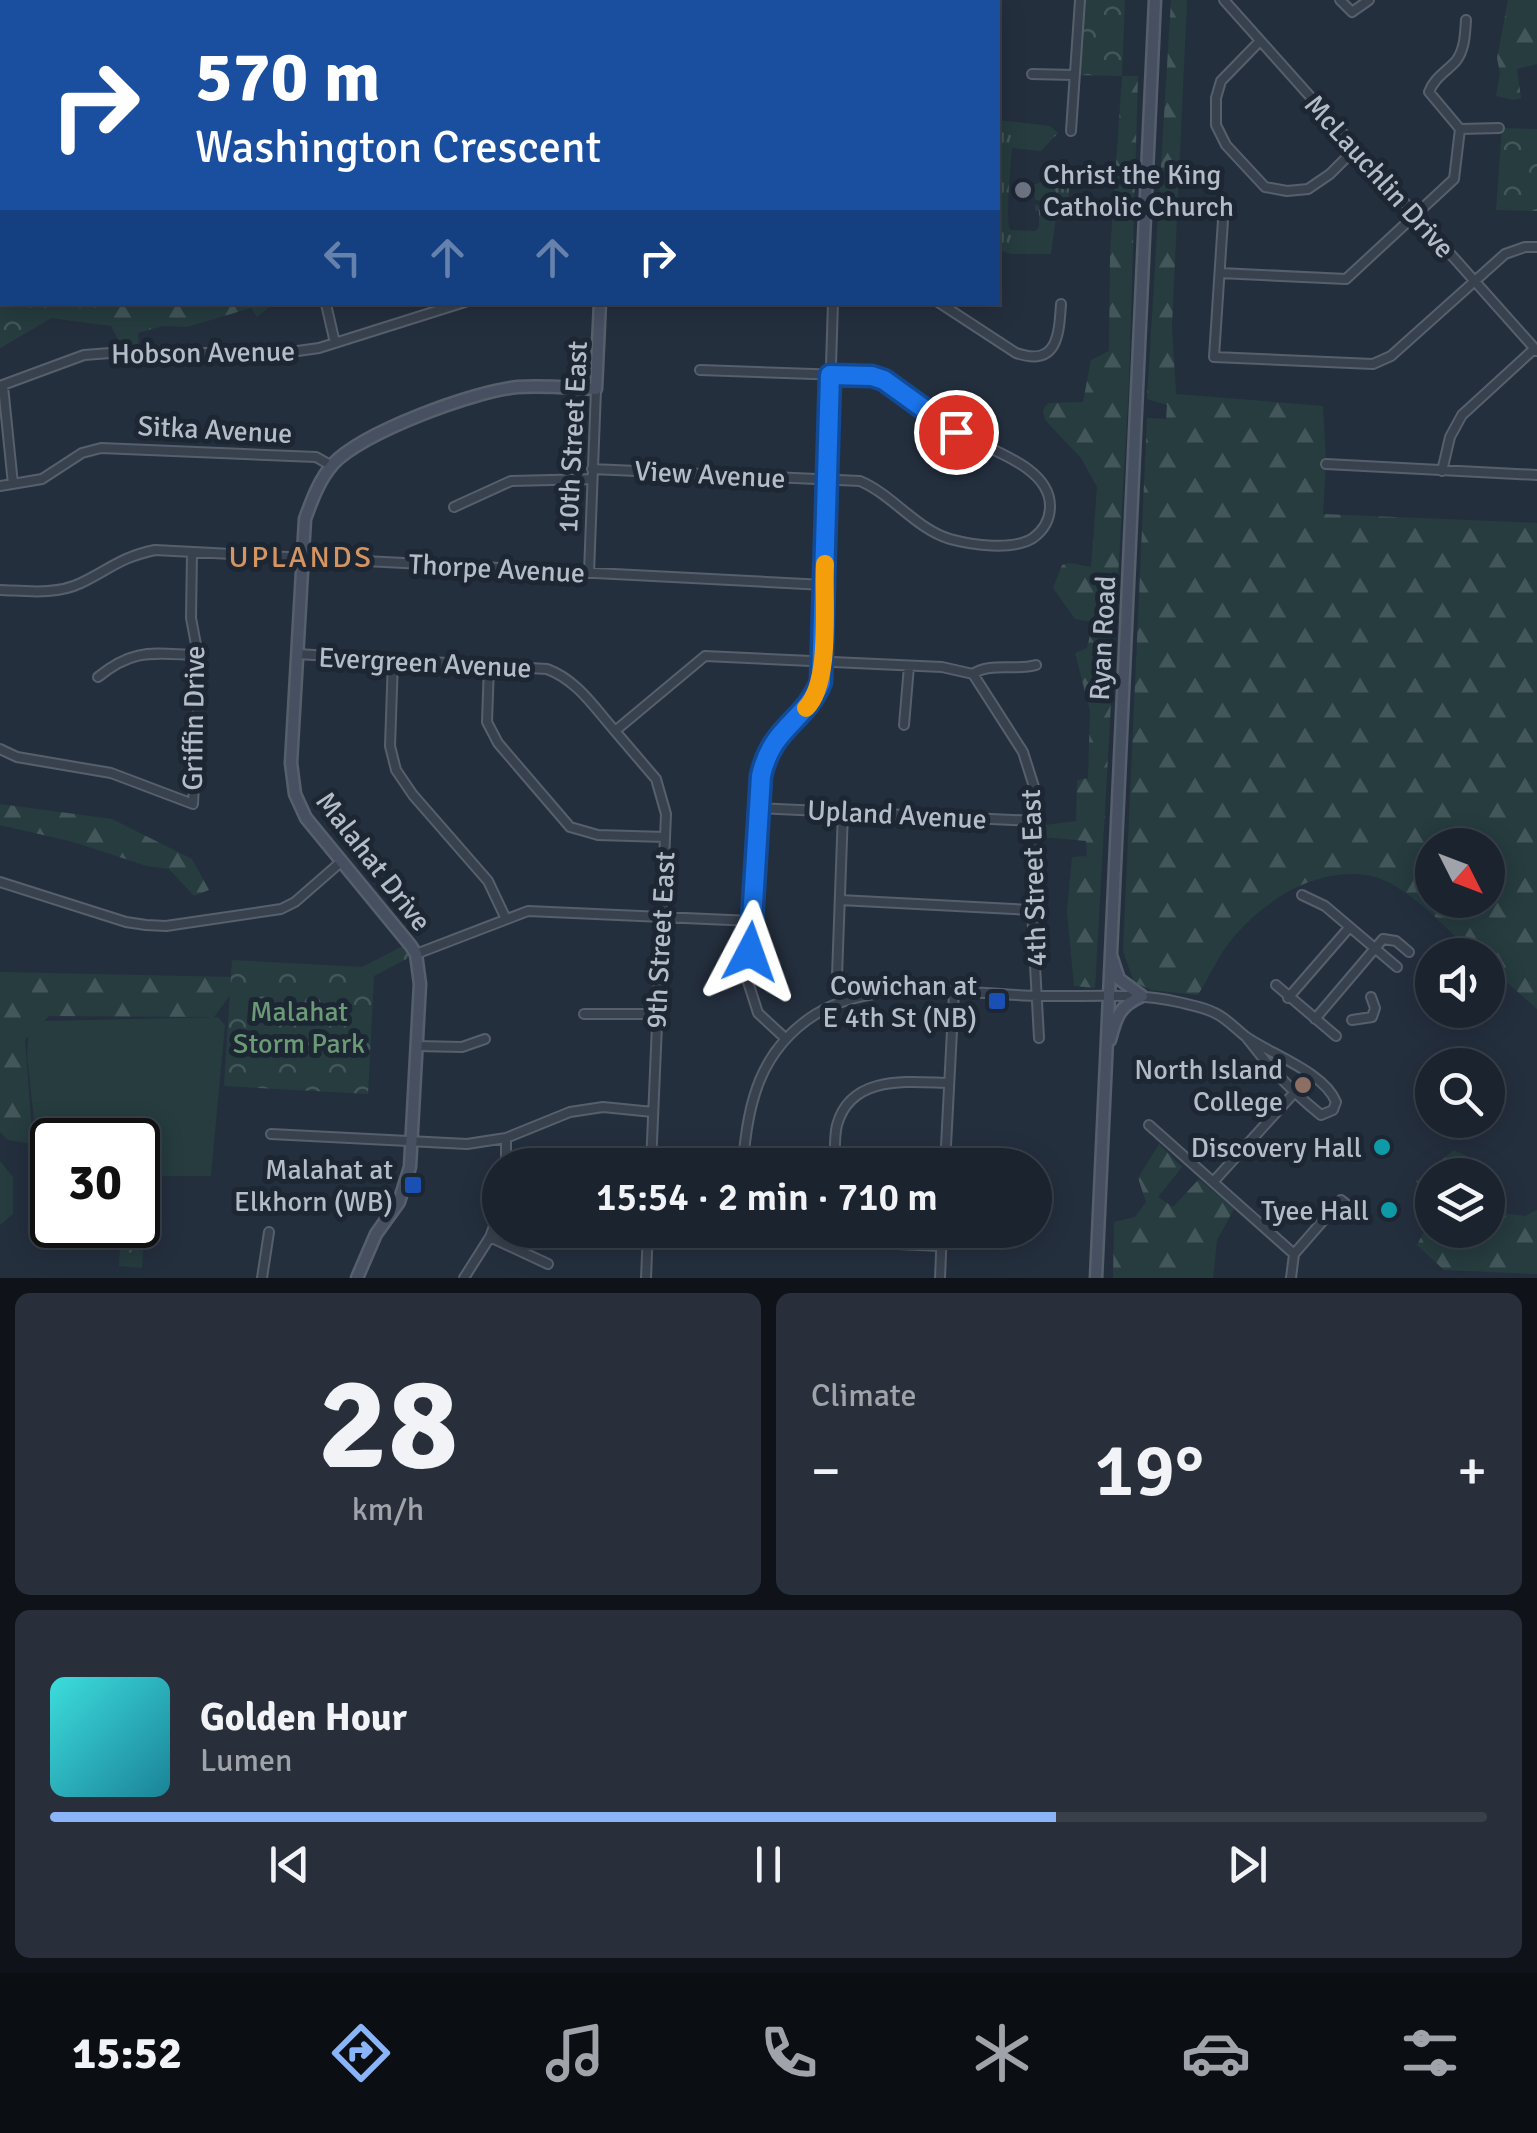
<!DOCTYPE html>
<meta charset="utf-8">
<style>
body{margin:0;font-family:Signika,sans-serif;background:#282f3a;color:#f1f3f6;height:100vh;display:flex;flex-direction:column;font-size:38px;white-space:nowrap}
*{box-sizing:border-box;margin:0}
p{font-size:32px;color:#a0a4aa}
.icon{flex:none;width:55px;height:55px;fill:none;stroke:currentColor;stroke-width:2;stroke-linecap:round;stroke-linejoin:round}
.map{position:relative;height:1278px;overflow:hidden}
.sheet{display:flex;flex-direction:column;gap:15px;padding:15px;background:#0f1319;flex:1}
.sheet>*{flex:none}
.hud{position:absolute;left:0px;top:0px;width:1000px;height:305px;box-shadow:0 5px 25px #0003,0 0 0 2px #39404a;background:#1a4fa0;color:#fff;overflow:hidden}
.needle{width:65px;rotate:132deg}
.tools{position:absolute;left:1415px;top:828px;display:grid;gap:20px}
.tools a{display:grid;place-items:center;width:90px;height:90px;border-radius:50%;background:#1b232e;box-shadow:0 5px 25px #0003,0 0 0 2px #39404a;font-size:50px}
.speed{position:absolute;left:30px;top:1118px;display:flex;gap:20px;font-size:50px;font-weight:700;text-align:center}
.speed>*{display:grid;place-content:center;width:130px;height:130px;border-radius:50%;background:#1b232e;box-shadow:0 5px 25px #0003,0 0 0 2px #39404a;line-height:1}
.speed .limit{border:5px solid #111;border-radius:15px;background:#fff;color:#111}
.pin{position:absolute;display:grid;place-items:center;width:85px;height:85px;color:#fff;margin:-42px;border:5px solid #fff;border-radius:50%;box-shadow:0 2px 10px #0007}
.me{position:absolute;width:110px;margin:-55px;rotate:4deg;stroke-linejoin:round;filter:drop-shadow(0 0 8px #0008)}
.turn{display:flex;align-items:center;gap:35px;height:210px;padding:0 30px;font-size:45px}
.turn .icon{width:130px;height:130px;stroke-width:2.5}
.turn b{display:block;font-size:70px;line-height:85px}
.lanes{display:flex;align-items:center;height:95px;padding:0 30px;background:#0003;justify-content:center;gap:50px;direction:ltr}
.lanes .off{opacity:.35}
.big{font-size:75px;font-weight:600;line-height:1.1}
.sheet .card{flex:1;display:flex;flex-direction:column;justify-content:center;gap:15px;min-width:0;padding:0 35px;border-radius:15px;background:#282f3a}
.sheet .dial{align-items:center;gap:0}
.dial b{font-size:130px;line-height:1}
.song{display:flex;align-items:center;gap:30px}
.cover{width:120px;height:120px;border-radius:15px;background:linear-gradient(135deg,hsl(180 70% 55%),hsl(190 70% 35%))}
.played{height:10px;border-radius:5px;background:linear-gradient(90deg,#8ab4f8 70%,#39404a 70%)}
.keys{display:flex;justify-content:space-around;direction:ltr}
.heat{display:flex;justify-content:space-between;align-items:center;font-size:55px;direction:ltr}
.sheet .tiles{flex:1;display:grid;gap:15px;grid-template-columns:1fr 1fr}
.card:last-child{grid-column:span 2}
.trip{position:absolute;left:482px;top:1148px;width:570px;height:100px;border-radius:50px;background:#1b232e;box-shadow:0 5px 25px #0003,0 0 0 2px #39404a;font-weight:600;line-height:100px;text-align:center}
.menu{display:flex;height:160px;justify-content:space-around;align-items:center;background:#0b0e12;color:#a0a4aa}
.menu .icon{width:70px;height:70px}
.menu .current{color:#8ab4f8}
.menu b{font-size:45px;color:#f1f3f6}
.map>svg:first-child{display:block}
.grass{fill:url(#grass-tufts)}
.forest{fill:url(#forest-firs);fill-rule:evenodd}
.park{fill:url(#park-crowns)}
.pitch{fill:#263c3f}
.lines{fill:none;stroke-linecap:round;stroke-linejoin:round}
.street-casing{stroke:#565f6c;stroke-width:12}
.secondary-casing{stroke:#565f6c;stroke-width:15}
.street{stroke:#38414e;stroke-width:8}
.secondary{stroke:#465061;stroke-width:10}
.route-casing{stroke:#114b97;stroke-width:25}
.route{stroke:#1a73e8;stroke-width:18}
.slow{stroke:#f59e0b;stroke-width:18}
.worship-dot{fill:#6b7280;stroke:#1d2633;stroke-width:4}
.transit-dot{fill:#1a4fb4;stroke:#1d2633;stroke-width:4}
.education-dot{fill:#8d6e63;stroke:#1d2633;stroke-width:4}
.culture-dot{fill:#0f9aa8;stroke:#1d2633;stroke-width:4}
.labels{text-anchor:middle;stroke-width:10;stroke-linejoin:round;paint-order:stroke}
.poi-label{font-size:28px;fill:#b4bcc9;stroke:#1d2633;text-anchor:end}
.street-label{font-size:28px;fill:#b4bcc9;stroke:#1d2633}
.park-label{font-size:28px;fill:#6b9a76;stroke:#1d2633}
.neighbourhood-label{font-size:30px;letter-spacing:2.5px;fill:#d59563;stroke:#1d2633}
</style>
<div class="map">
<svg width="1537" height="1278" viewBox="0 0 1537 1278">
<defs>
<pattern id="grass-tufts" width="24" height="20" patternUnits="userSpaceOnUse" patternTransform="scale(2.5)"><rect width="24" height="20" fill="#263c3f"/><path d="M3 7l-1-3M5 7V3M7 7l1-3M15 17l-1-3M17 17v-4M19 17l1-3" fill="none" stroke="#435659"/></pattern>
<pattern id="forest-firs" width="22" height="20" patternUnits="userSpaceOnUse" patternTransform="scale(2.5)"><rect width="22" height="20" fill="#263c3f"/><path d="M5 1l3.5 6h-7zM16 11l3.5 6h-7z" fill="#435659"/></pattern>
<pattern id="park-crowns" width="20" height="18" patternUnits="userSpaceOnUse" patternTransform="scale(2.5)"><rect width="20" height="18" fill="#263c3f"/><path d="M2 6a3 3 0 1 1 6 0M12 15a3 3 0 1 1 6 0" fill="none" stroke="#435659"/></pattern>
</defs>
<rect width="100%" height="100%" fill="#242f3e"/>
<path class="grass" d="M998,120L1050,126L1058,133L1041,151L1012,148C1011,165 1005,218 1010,230L1035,231L1039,227V211L1035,210V205L1045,206L1046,201L1035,200V196H1031V186L1041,182L1069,184L1068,217H1056L1051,254H1011L998,250Z"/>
<path class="forest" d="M1171,0H1187L1172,326L1176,394L1323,406L1326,464L1323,514L1537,523V1009L1488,966V955H1476C1449,932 1405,882 1371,876C1315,865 1257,904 1225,948C1215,963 1207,980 1198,995L1151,990L1134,982L1123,951L1147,418L1166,419L1167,405L1147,399ZM1432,845H1488V900H1432Z
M1508,0H1537V64L1517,69L1521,98L1514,100L1496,96L1500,73L1497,58Z
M1122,76H1138L1129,382L1095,988L1074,986L1067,912L1072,857L1087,856L1086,841L1042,837L1045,825L1076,821L1077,780L1088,778L1090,711L1075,653L1087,648L1093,622L1075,619L1053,588L1062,565L1070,563L1091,567L1097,487L1081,458L1045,420L1043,410L1048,403L1083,402L1091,360L1109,351L1110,253Z
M0,258L2,302H132L133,305L274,303L257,317L251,308L187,327L162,326L138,333L139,349L122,347L111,326L51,318L0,348Z
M0,804L112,819L192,859L209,890L194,896L169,869L147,866L73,842L0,825Z
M0,972L231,977L230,995L214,1017L49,1016L25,1040L33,1144L8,1140L0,1132Z
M1159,1144L1182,1167L1158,1197L1173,1207L1199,1179L1234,1209L1217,1240L1213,1278H1113L1114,1222L1135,1217L1146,1202L1138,1178Z
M1454,1150L1473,1159L1486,1175H1432V1205L1416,1181Z
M1488,1177L1502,1195L1507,1214L1525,1216L1537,1210V1274L1444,1270L1417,1245L1432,1216V1230H1488Z"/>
<path class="park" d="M0,0H140L2,2V302L116,303L112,321L51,318L0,348Z
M1080,0H1125L1122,76L1074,75Z
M1502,128L1537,129V211L1496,210Z
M409,943L416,954L374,976L368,1094L224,1086L232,960L362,967Z
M120,1246L143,1248L142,1268L119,1266Z"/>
<path class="pitch" d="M218,1017L225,1025L211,1176H138V1140H52V1149L37,1148L27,1055L29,1030L44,1021Z
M0,1161L13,1177V1214L0,1225Z"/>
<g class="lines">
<g class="street-casing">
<path id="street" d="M840,0V2
M1224,0L1537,351
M1340,0L1352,12L1369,0
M1260,41L1221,81L1216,98V125L1226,145L1265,187L1287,191L1308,189L1330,174L1356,148
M1032,74L1074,75
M1460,129L1499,128
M1071,131L1080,0
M1223,220L1214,357L1373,364L1391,356L1505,254L1525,247H1537
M1220,273L1346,279L1454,179L1460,129L1429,92C1434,78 1446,72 1456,61C1465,49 1465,34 1466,20
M938,302L1016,353C1057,367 1059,336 1061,304
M326,304L335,343
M0,386L84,355L137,351L269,355L319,348L465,302
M3,386L13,484
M1326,464L1537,475
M592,469L860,481C893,495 916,529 950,539C972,545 1013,551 1033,538C1044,530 1050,520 1050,506C1050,466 988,450 959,433C933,418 912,394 884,380L872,376L700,370
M1442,471L1450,437L1462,415L1534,349
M0,486L42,479L82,453L101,448L316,457L332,466
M454,507L511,481L592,479
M589,573L596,389
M0,590C27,591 56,595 81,583C110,569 121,557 155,550L824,585
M297,654L547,669C577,680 594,707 615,731L705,656L942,667L973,674C990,662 1015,671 1036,665
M393,660L390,746L396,770L413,795L488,881L506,919
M489,665L487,722L498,743L570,827L598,835L665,837
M973,674L1023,752L1036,793L1032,910L1039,1038
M98,677C135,647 154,654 198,655
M904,725L909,666
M615,731L656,779L666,814L651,1165
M0,749L17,757L111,773L193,804L199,688L198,655L191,618L192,552
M759,808L1035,821
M843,812L837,976L847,1000
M0,882L126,922L146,925L166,926L281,909L295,902L342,861
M1302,895L1325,906L1397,967
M840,900L1032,910
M416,954L528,911L752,921
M1276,985L1336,1036
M1288,998L1348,929
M584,1014H656
M1315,1019L1383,939L1396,941L1409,952
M1352,1020L1372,1017L1375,1008L1371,997
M785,1038L758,1013L748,982L761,776L774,740L813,700L821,681L833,302
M417,1046L462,1047L485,1039
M1149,1125L1294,1254
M271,1134L467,1144L506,1138L570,1112L603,1107L653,1112
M506,1138V1165
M651,1160L739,1165
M743,1165C747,1104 760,1049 816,1014C878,976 971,995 1041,996C1086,997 1134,992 1178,1002C1190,1005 1204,1007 1215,1013C1226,1018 1235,1028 1245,1036C1270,1054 1324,1072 1336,1102L1333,1110L1321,1115C1292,1092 1269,1067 1247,1038
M835,1165C835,1152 834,1137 837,1125C851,1074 909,1082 948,1083
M945,1165L954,992
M1214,1181L1294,1093
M740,1230V1237L942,1246
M490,1237L548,1264
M1294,1254L1341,1200L1352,1209
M262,1278L269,1232
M464,1278L490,1237L500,1210
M646,1278L648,1230
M940,1278L942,1230
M1291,1278L1294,1254"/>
</g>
<g class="secondary-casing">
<path id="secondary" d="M597,0L626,2
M754,2L765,0
M1111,955L1119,979L1142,996
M1110,1040C1116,1017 1119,1006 1142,996
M357,1278L376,1234L399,1202L410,1167L420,984L416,954L411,946L306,818L295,794L291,763L305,519C312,500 319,480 333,464C363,432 474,391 518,387C543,385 571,388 596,389L600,302
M1096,1278L1155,0"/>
</g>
<use href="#street" class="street"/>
<use href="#secondary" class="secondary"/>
</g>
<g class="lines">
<g class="route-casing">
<path id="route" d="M750,952L761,776C772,726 804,723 821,682L830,375L872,376L884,380L956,432"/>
</g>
<use href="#route" class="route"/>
<path class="slow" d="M806,708C832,682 823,601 825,564"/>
</g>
<circle class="worship-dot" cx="1023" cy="190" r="10"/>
<g class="transit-dot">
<rect x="987" y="991" width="20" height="20" rx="5"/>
<rect x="403" y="1175" width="20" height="20" rx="5"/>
</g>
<circle class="education-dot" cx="1303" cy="1085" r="10"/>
<g class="culture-dot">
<circle cx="1382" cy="1147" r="10"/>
<circle cx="1389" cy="1210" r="10"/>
</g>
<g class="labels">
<g class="poi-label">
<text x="1043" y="184" text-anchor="start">Christ the King<tspan x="1043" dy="32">Catholic Church</tspan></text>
<text x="977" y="995">Cowichan at<tspan x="977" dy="32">E 4th St (NB)</tspan></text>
<text x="1283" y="1079">North Island<tspan x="1283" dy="32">College</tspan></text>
<text x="1362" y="1157">Discovery Hall</text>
<text x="393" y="1179">Malahat at<tspan x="393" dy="32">Elkhorn (WB)</tspan></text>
<text x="1369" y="1220">Tyee Hall</text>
</g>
<g class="street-label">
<text transform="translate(1380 176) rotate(48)" y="10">McLauchlin Drive</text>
<text transform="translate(203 352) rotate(-1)" y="10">Hobson Avenue</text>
<text transform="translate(215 429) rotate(3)" y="10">Sitka Avenue</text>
<text transform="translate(572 437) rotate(-87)" y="10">10th Street East</text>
<text transform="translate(710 474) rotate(3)" y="10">View Avenue</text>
<text transform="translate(497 568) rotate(3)" y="10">Thorpe Avenue</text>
<text transform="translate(1102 638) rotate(-87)" y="10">Ryan Road</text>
<text transform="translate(425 662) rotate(3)" y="10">Evergreen Avenue</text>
<text transform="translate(193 718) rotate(-89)" y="10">Griffin Drive</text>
<text transform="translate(897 814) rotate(3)" y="10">Upland Avenue</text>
<text transform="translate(374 861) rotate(52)" y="10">Malahat Drive</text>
<text transform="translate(1033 878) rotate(-92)" y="10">4th Street East</text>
<text transform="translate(660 940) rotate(-87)" y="10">9th Street East</text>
</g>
<g class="park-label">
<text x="299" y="1021">Malahat<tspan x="299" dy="32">Storm Park</tspan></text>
</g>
<g class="neighbourhood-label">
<text x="301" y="567">UPLANDS</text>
</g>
</g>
</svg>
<div class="tools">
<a><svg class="needle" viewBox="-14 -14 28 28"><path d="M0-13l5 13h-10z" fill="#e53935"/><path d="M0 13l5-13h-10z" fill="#a0a4aa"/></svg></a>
<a><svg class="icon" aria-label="sound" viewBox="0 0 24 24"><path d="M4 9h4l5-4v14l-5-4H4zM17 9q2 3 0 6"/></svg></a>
<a><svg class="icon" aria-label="search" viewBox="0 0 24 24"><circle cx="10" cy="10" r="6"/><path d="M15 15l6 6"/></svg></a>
<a><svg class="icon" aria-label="layers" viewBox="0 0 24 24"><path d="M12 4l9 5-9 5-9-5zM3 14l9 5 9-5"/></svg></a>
</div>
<div class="speed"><div class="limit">30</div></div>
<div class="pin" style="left:956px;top:432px;background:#d93025"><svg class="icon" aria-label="arrive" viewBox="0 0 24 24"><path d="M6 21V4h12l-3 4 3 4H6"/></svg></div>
<svg class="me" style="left:750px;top:952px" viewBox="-20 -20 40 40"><path d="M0-17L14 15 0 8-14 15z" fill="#1a73e8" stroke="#fff" stroke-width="4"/></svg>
<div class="trip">15:54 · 2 min · 710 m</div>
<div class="hud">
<div class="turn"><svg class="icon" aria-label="right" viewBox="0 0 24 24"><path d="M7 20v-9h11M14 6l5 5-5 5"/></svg><div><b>570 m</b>Washington Crescent</div></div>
<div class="lanes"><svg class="icon off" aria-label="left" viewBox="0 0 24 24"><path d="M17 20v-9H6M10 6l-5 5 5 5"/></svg><svg class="icon off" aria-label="ahead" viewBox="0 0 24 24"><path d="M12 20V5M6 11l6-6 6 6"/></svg><svg class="icon off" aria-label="ahead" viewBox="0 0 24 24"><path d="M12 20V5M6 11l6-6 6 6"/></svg><svg class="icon" aria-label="right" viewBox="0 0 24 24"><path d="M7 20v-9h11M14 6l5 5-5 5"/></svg></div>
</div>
</div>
<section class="sheet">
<div class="tiles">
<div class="card dial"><b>28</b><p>km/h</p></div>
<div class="card"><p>Climate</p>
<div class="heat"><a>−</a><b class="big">19°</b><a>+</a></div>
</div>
<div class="card">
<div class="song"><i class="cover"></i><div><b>Golden Hour</b><p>Lumen</p></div></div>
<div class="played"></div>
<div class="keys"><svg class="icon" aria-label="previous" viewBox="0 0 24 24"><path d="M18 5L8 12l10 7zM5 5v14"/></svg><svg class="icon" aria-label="pause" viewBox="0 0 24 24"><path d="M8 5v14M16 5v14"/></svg><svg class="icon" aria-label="next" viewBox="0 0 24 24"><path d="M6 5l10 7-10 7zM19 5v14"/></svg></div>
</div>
</div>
</section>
<nav class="menu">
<b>15:52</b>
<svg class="icon current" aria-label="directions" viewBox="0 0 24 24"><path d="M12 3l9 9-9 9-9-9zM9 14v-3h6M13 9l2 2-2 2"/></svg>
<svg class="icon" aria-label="music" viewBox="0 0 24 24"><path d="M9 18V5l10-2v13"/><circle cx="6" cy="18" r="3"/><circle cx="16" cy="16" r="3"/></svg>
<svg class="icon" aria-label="phone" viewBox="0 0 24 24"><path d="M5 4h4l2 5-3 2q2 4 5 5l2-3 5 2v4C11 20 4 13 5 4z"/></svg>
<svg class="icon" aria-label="climate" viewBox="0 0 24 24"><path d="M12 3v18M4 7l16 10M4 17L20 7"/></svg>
<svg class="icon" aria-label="car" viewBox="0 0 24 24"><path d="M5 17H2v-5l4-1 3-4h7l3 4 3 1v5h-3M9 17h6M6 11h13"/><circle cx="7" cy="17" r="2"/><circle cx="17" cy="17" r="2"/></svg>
<svg class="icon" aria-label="filters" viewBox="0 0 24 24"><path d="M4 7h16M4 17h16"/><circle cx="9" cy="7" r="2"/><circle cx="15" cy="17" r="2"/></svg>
</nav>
